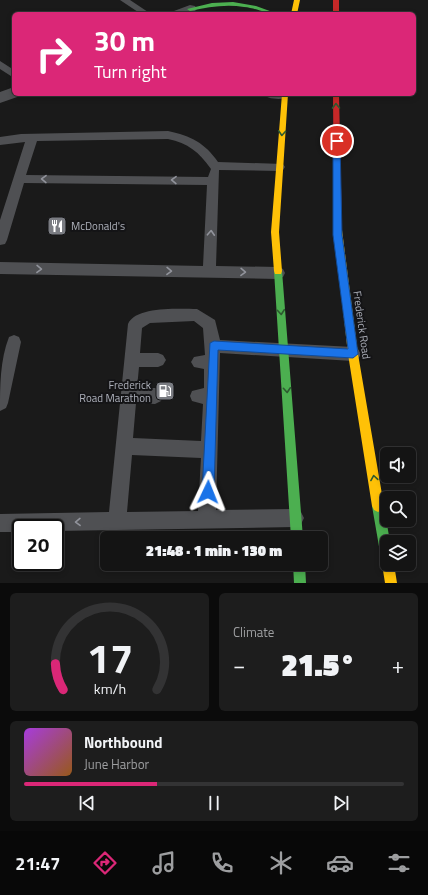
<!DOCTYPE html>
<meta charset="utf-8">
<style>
body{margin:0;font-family:"Titillium Web",sans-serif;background:#1d1d1d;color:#f1f3f6;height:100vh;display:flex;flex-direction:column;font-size:15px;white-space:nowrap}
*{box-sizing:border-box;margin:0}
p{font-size:13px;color:#9d9ea0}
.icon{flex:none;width:22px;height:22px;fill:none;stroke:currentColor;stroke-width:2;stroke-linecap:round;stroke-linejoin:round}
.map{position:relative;height:583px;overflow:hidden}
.details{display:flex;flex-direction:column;gap:10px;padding:10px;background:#0b0b0b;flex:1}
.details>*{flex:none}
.hud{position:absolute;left:12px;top:12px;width:404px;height:84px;border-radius:6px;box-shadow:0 2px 6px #0003,0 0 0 1px #333334;background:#db2777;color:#fff;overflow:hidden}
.buttons{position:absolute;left:380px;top:447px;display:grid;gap:8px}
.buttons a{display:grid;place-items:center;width:36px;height:36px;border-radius:6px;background:#141414;box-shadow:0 2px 6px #0003,0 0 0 1px #333334;font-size:20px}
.speed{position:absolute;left:12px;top:519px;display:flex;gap:8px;font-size:20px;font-weight:700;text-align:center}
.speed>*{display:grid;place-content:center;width:52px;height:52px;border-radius:50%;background:#141414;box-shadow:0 2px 6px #0003,0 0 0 1px #333334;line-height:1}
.speed .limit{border:2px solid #111;border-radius:6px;background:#fff;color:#111}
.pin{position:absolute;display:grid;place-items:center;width:34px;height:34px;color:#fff;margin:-17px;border:2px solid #fff;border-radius:50%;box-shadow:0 1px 4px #0007}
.me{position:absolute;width:44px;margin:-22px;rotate:2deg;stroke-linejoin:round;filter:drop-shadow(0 0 3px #0008)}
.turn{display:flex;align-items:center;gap:14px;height:84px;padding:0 16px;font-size:18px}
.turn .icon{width:52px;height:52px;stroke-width:2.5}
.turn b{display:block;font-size:28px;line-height:34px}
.big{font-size:30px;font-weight:800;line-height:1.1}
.details .card{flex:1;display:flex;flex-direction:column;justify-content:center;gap:6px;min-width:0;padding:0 14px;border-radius:6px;background:#1d1d1d}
.details .dial{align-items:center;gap:0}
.dial svg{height:104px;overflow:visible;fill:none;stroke:#333334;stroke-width:7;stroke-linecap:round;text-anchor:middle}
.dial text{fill:#f1f3f6;stroke:none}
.song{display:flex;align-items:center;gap:12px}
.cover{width:48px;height:48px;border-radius:6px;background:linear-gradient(135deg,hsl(280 70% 55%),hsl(30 70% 35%))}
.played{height:4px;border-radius:2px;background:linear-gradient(90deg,#db2777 35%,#333334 35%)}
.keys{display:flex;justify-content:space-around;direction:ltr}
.heat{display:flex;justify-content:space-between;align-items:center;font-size:22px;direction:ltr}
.details .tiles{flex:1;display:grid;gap:10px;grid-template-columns:1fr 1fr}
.card:last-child{grid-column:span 2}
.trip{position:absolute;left:100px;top:531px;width:228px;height:40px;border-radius:6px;background:#141414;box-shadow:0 2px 6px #0003,0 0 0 1px #333334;font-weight:800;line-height:40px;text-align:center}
.tab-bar{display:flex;height:64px;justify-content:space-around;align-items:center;background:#080808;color:#9d9ea0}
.tab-bar .icon{width:28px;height:28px}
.tab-bar .active{color:#db2777}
.tab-bar b{font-size:18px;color:#f1f3f6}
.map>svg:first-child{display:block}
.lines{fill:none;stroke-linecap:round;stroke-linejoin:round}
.lane{fill:#4f5053;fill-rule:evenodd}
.street{fill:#4f5053;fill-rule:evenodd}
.fast{fill:#4caf50;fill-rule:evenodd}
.slow{fill:#ffc107;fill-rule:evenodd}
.jam{fill:#c62828;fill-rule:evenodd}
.oneway{stroke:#2d5a30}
.oneway2{stroke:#91939b}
.route{fill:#1a73e8;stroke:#114b97}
.labels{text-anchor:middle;stroke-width:4;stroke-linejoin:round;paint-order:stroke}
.poi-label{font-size:11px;fill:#adb0ba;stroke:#141416;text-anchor:start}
.street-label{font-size:11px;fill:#adb0ba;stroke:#141416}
</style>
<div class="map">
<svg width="428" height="583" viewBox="0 0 428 583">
<rect width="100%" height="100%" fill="#1a1a1a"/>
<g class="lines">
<path class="lane" d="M120,0H130L151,14H141Z
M0,61L14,70V78L0,69Z
M262,94H288L289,96C284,101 266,99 262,94Z
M168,131C191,136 205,143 218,162L283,164L285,167L283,170L279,171L219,170L216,266L278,267L283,269L285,273L283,277L278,279L0,274V262L203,266L207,185L24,183L7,240L5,244L0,245V220L25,142L0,145V137L21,134ZM168,139C188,143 199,152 211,169L208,177L26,175L37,141Z
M197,309L215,320L220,340L353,347L358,349L361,354L358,359L353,361L220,353L216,510L295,509L301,512L304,518L301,524L295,527L55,531V528H21V532H0V514L109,512L128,324C136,306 179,309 197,309ZM194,321L203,328L205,355L194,357L191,362L194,367L204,369V388L192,391L190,396L192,401L203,404L201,441L133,438L136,403L155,404L161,401L163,396L161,391L155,388H137L139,367H158L163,365L166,360L163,355L158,353H140L142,328L150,323ZM132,455L201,458L198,511L127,512Z
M14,335L19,337L21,342L8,403L6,408L0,411C0,386 0,360 9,337Z"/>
<path class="street" d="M190,5L195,6L197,9C191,16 181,14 172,14L174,11Z
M14,87V94H21L20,96L0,103V92Z"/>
<path class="fast" d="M233,2L256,6L278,14C266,14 256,8 244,7C226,4 208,7 190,11L187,9L212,3Z
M278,267L281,268L282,271L303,538H291L274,271L275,268Z
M378,500L382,502L384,506L390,542H387V564L383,562L381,558L372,506L374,502Z
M293,564H305L306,583H294Z"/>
<path class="slow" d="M294,0H300L297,14H291Z
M282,94H288L279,232L282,271L281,274H275L274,271L271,232Z
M338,227L342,230L358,354L384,506L382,510L378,512L374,510L372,506L348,354L334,230Z
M387,558V564H394L397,583H385L382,564L384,560Z"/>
<path class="jam" d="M333,0H339V14H333Z
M333,94H339L342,230L338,233L334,230Z"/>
</g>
<defs><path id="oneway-chevron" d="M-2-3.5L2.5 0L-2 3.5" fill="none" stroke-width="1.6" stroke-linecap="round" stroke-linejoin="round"/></defs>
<g class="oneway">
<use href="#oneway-chevron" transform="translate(336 106) rotate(-91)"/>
<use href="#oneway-chevron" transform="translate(282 133) rotate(94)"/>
<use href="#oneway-chevron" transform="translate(281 312) rotate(85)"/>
<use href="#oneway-chevron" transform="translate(287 390) rotate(86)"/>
<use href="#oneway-chevron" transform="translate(374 478) rotate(-99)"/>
</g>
<g class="oneway2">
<use href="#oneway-chevron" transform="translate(44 179) rotate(-179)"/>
<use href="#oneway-chevron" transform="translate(174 180) rotate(-179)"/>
<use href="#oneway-chevron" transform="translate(211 233) rotate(-87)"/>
<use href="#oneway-chevron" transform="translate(39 269) rotate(1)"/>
<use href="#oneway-chevron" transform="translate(169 271) rotate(1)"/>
<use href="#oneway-chevron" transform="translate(243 272) rotate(1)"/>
<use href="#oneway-chevron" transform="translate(78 522) rotate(179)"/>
</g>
<path class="route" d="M337,138L340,141L342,235L358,354L353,358L218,350L214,492L212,496L208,498L204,496L202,492L210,343L214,341L348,349L333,235V141Z"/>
<defs>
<g id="restaurant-square" transform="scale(1)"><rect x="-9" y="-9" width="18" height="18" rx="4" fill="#7a7c82" stroke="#141416"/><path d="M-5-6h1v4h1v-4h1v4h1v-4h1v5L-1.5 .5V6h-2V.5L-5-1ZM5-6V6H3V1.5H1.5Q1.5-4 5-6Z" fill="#fff"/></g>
<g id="fuel-square" transform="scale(1)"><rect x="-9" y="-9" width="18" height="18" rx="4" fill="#7a7c82" stroke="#141416"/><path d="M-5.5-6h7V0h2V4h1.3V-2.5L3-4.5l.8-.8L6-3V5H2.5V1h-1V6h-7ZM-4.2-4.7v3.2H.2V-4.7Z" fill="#fff"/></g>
</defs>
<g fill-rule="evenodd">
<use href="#restaurant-square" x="57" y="226"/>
<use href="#fuel-square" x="165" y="391"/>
</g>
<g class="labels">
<g class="poi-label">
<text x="71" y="230">McDonald's</text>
<text x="151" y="389" text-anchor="end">Frederick<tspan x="151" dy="13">Road Marathon</tspan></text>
</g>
<g class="street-label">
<text transform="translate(362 325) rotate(82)" y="4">Frederick Road</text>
</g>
</g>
</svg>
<div class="buttons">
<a><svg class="icon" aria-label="sound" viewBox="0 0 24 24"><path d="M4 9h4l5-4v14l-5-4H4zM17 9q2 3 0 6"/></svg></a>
<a><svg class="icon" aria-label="search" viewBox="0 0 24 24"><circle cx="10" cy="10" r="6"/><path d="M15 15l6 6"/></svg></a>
<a><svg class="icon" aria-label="layers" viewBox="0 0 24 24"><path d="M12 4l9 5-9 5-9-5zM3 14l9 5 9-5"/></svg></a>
</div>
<div class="speed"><div class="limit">20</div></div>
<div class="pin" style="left:337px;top:141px;background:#d93025"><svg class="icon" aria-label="arrive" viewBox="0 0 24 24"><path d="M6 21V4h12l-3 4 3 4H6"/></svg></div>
<svg class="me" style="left:208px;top:492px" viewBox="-20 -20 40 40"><path d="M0-17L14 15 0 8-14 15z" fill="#1a73e8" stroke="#fff" stroke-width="4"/></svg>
<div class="trip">21:48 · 1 min · 130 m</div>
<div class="hud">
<div class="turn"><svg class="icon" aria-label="right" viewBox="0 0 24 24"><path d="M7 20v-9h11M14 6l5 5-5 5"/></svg><div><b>30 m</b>Turn right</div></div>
</div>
</div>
<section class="details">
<div class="tiles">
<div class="card dial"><svg viewBox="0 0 100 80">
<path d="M14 69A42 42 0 1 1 86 69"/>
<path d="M14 69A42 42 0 0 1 8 49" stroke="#db2777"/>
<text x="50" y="56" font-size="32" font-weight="700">17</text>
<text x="50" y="72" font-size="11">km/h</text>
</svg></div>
<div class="card"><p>Climate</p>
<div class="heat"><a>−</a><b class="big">21.5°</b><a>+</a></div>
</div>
<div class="card">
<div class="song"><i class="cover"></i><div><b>Northbound</b><p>June Harbor</p></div></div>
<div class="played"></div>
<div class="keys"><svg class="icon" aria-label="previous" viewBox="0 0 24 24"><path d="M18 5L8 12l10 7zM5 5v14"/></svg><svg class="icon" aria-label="pause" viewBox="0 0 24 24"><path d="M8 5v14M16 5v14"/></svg><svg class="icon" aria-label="next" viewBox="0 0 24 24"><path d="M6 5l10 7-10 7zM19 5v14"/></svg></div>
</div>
</div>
</section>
<nav class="tab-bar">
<b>21:47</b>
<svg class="icon active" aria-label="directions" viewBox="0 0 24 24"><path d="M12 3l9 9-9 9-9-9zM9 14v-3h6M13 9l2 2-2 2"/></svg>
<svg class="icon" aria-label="music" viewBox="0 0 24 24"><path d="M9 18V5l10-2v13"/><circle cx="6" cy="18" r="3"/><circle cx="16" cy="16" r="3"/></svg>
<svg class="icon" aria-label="phone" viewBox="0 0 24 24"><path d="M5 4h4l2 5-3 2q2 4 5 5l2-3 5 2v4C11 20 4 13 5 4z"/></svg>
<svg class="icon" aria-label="climate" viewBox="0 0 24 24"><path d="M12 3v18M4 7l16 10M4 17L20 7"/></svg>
<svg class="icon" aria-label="car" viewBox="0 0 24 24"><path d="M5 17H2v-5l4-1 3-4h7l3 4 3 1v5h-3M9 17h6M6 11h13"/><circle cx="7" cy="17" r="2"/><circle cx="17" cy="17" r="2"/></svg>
<svg class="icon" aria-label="filters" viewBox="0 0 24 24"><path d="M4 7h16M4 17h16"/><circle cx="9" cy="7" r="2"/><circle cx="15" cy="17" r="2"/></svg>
</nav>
